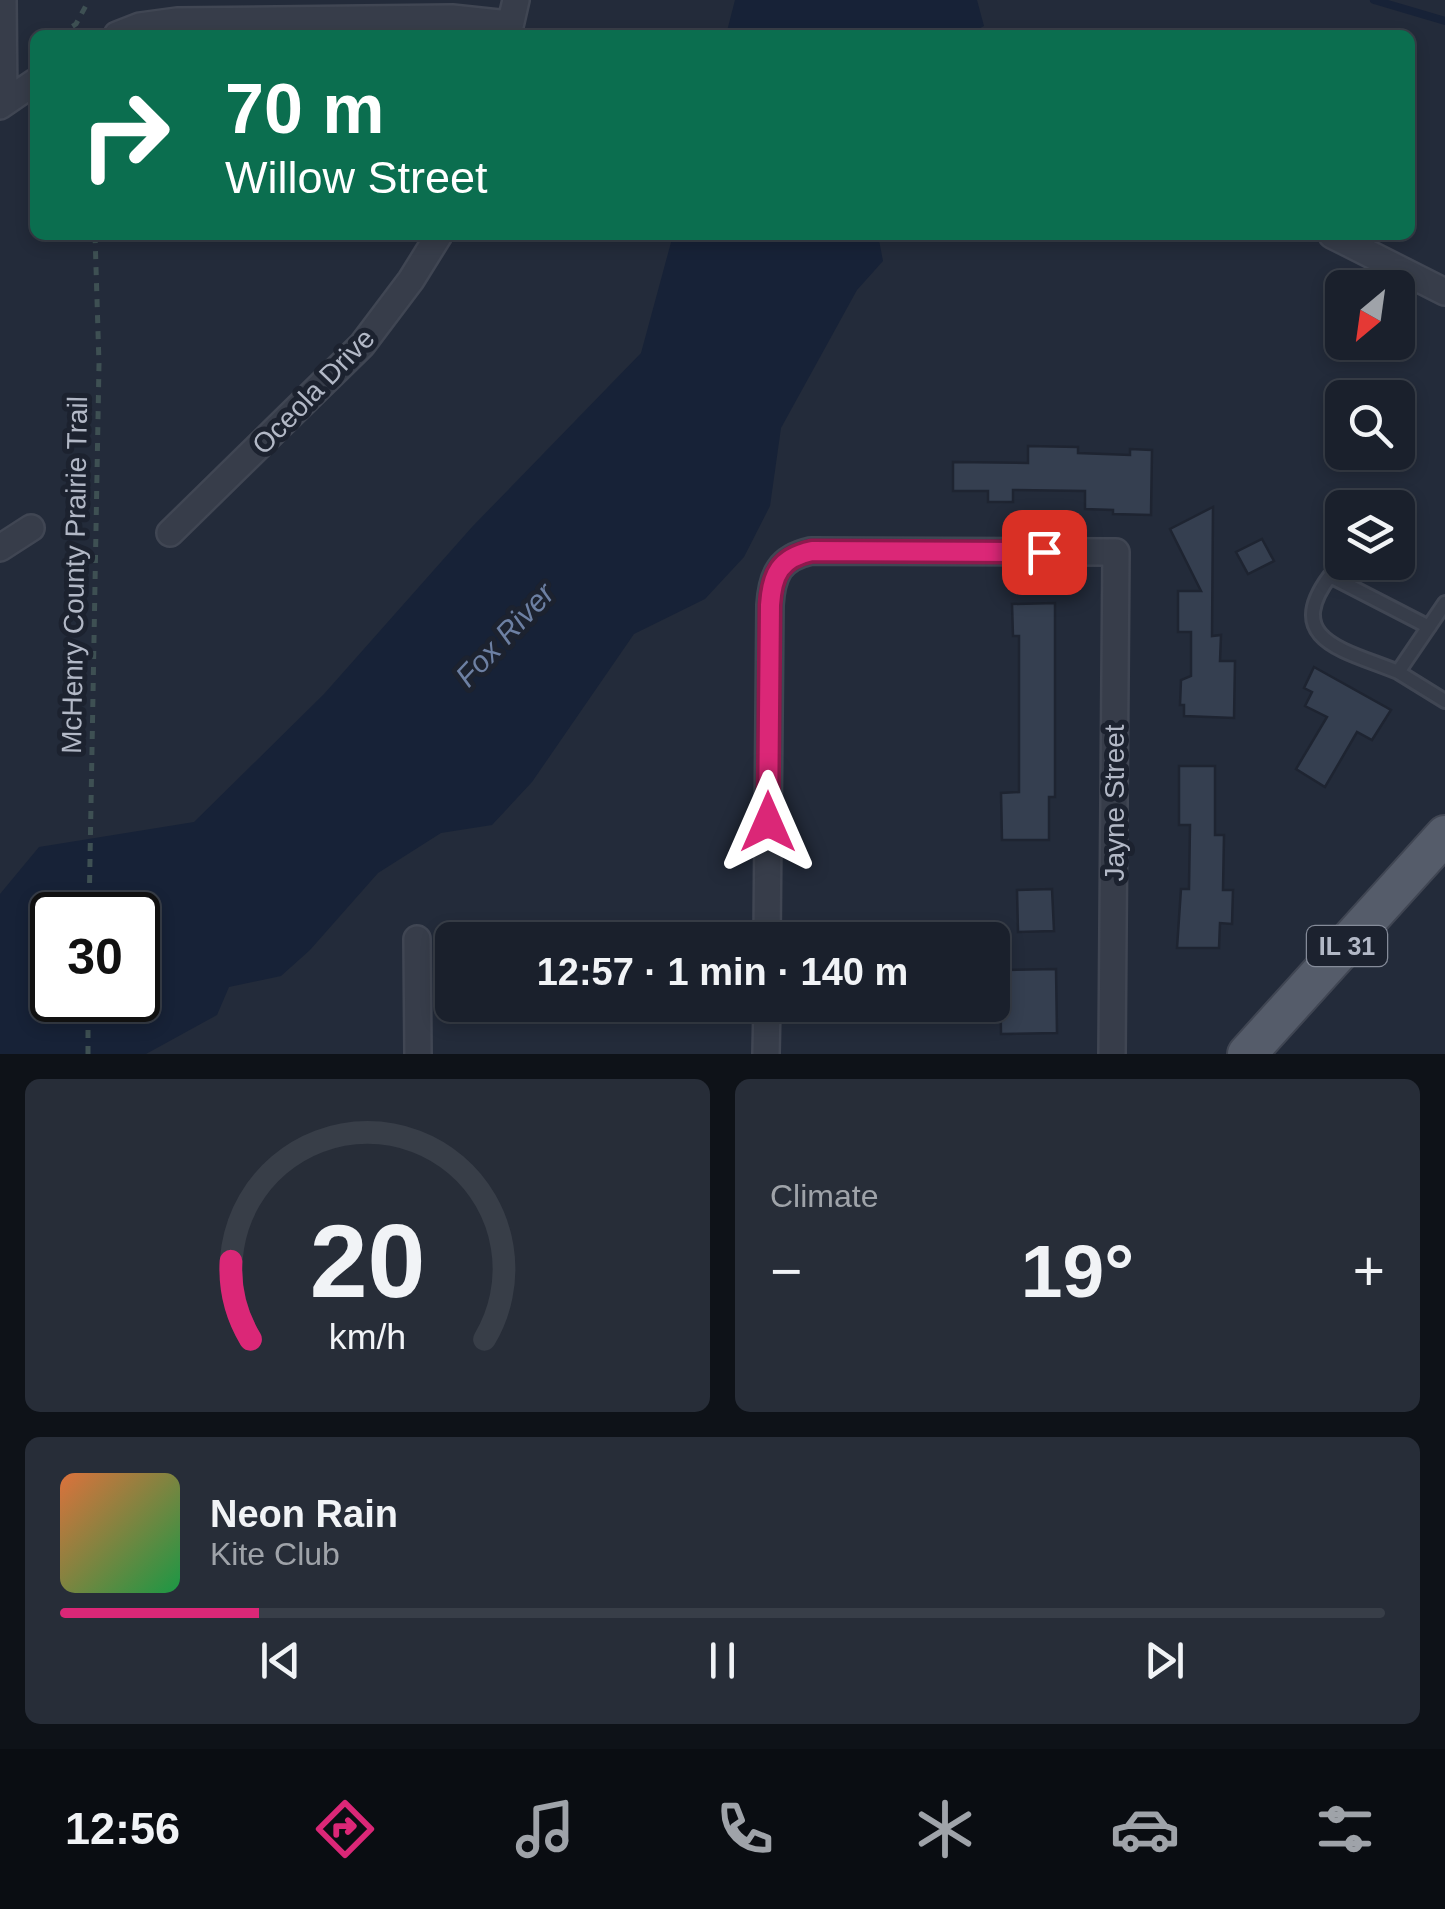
<!DOCTYPE html>
<meta charset="utf-8">
<style>
body{margin:0;font-family:Helvetica,sans-serif;background:#272d38;color:#f1f3f6;height:100vh;display:flex;flex-direction:column;font-size:38px;white-space:nowrap}
*{box-sizing:border-box;margin:0}
p{font-size:32px;color:#9fa3a9}
.icon{flex:none;width:55px;height:55px;fill:none;stroke:currentColor;stroke-width:2;stroke-linecap:round;stroke-linejoin:round}
.map{position:relative;height:1054px;overflow:hidden}
.details{display:flex;flex-direction:column;gap:25px;padding:25px;background:#0e1218;flex:1}
.details>*{flex:none}
.top-card{position:absolute;left:30px;top:30px;width:1385px;height:210px;border-radius:15px;box-shadow:0 5px 15px #0003,0 0 0 2px #383e48;background:#0b6e4f;color:#fff;overflow:hidden}
.needle{width:65px;rotate:209deg}
.buttons{position:absolute;left:1325px;top:270px;display:grid;gap:20px}
.buttons a{display:grid;place-items:center;width:90px;height:90px;border-radius:15px;background:#1a202c;box-shadow:0 5px 15px #0003,0 0 0 2px #383e48;font-size:50px}
.speed{position:absolute;left:30px;top:892px;display:flex;gap:20px;font-size:50px;font-weight:700;text-align:center}
.speed>*{display:grid;place-content:center;width:130px;height:130px;border-radius:50%;background:#1a202c;box-shadow:0 5px 15px #0003,0 0 0 2px #383e48;line-height:1}
.speed .limit{border:5px solid #111;border-radius:15px;background:#fff;color:#111}
.pin{position:absolute;display:grid;place-items:center;width:85px;height:85px;color:#fff;margin:-42px;border-radius:20px;box-shadow:0 5px 15px #0006}
.me{position:absolute;width:110px;margin:-55px;rotate:0deg;stroke-linejoin:round;filter:drop-shadow(0 0 8px #0008)}
.turn{display:flex;align-items:center;gap:35px;height:210px;padding:0 30px;font-size:45px}
.turn .icon{width:130px;height:130px;stroke-width:2.5}
.turn b{display:block;font-size:70px;line-height:85px}
.big{font-size:75px;font-weight:700;line-height:1.1}
.details .tile{flex:1;display:flex;flex-direction:column;justify-content:center;gap:15px;min-width:0;padding:0 35px;border-radius:15px;background:#272d38}
.details .dial{align-items:center;gap:0}
.dial svg{height:260px;overflow:visible;fill:none;stroke:#383e48;stroke-width:7;stroke-linecap:round;text-anchor:middle}
.dial text{fill:#f1f3f6;stroke:none}
.song{display:flex;align-items:center;gap:30px}
.cover{width:120px;height:120px;border-radius:15px;background:linear-gradient(135deg,hsl(20 70% 55%),hsl(140 70% 35%))}
.played{height:10px;border-radius:5px;background:linear-gradient(90deg,#db2777 15%,#383e48 15%)}
.keys{display:flex;justify-content:space-around;direction:ltr}
.heat{display:flex;justify-content:space-between;align-items:center;font-size:55px;direction:ltr}
.details .tiles{flex:1;display:grid;gap:25px;grid-template-columns:1fr 1fr}
.tile:last-child{grid-column:span 2}
.trip{position:absolute;left:435px;top:922px;width:575px;height:100px;border-radius:15px;background:#1a202c;box-shadow:0 5px 15px #0003,0 0 0 2px #383e48;font-weight:700;line-height:100px;text-align:center}
.menu{display:flex;height:160px;justify-content:space-around;align-items:center;background:#0a0d12;color:#9fa3a9}
.menu .icon{width:70px;height:70px}
.menu .selected{color:#db2777}
.menu b{font-size:45px;color:#f1f3f6}
.map>svg:first-child{display:block}
.water{fill:#172237;fill-rule:evenodd}
.lines{fill:none;stroke-linecap:round;stroke-linejoin:round}
.stream{stroke:#172237;stroke-width:8}
.building{fill:#353f50;stroke:#1e2431;stroke-width:2.5}
.service-casing{stroke:#404653;stroke-width:18}
.minor-casing{stroke:#404653;stroke-width:30}
.primary-casing{stroke:#404653;stroke-width:42}
.path{stroke:#3e5053;stroke-width:5;stroke-dasharray:8 8;stroke-linecap:butt}
.service{stroke:#373d4a;stroke-width:12}
.minor{stroke:#373d4a;stroke-width:25}
.primary{stroke:#555c6a;stroke-width:38}
.route-casing{stroke:#8e194d;stroke-width:25}
.route{stroke:#db2777;stroke-width:18}
.labels{text-anchor:middle;stroke-width:10;stroke-linejoin:round;paint-order:stroke}
.shield{fill:#1c222f;stroke:#858b99;stroke-width:2.5}
.shield-label{font-size:25px;font-weight:bold;fill:#b2b8c6}
.street-label{font-size:28px;fill:#b2b8c6;stroke:#1c222f}
.water-label{font-size:30px;font-style:italic;fill:#6d80a3;stroke:#1c222f}
</style>
<div class="map">
<svg width="1445" height="1054" viewBox="0 0 1445 1054">
<rect width="100%" height="100%" fill="#232b3a"/>
<path class="water" d="M735,0H977L984,26L967,35H726Z
M673,235H878L883,261L857,290L781,428L770,506L744,557L705,599L634,634L532,782L492,825L441,833L378,873L310,950L281,976L229,987L217,1015L146,1054H0V894L39,847L194,822L324,694L472,527L641,353ZM52,915H138V1000H52Z"/>
<g class="lines">
<path class="stream" d="M1374,0L1445,21"/>
</g>
<path class="building" d="M1028,446L1078,447V453L1130,455V449L1152,450L1151,515L1113,514V510L1085,509V491L1013,490V502H988V491H953V462L1028,463Z
M1213,507L1212,636L1221,635L1220,661H1235L1234,718L1184,716V705H1180L1181,680L1191,676V632H1178V591H1201L1170,529Z
M1262,539L1274,561L1248,574L1236,552Z
M1055,603V797H1049V840H1002L1001,793L1019,792V636H1013L1012,604Z
M1314,667L1391,710L1372,740L1357,732L1325,787L1296,769L1327,717L1305,706L1312,692L1304,688Z
M1179,766H1215V835H1224L1223,890H1233L1232,924L1220,923L1219,948H1177L1181,889H1189L1190,825H1179Z
M1052,889L1054,931L1018,932L1017,890Z
M1056,969L1057,1033L1001,1034L1000,970Z"/>
<g class="lines">
<g class="service-casing">
<path id="service" d="M1445,603L1398,672L1445,701
M1398,672C1348,651 1281,641 1330,576L1429,627"/>
</g>
<g class="minor-casing">
<path id="minor" d="M3,0L4,103
M117,35L140,26L177,21L452,18L509,24
M508,35L516,0
M0,106L35,82
M1332,235L1445,292
M170,533L362,345L411,280L439,235
M0,548L31,528
M417,939L418,1054
M767,940L770,605C772,574 780,558 811,551L1116,552L1112,1054
M766,1054L767,1005"/>
</g>
<g class="primary-casing">
<path id="primary" d="M1247,1054L1445,835"/>
</g>
<path class="path" d="M59,35L76,24L89,0
M89,915L99,364L95,235
M88,1054V1000"/>
<use href="#service" class="service"/>
<use href="#minor" class="minor"/>
<use href="#primary" class="primary"/>
</g>
<g class="lines">
<g class="route-casing">
<path id="route" d="M768,822L770,605C772,574 780,558 812,551L1044,552"/>
</g>
<use href="#route" class="route"/>
</g>
<g class="labels">
<rect class="shield" x="1307" y="926" width="80" height="40" rx="8"/>
<g class="shield-label">
<text x="1347" y="955">IL 31</text>
</g>
<g class="street-label">
<text transform="translate(313 391) rotate(-46)" y="10">Oceola Drive</text>
<text transform="translate(74 575) rotate(-89)" y="10">McHenry County Prairie Trail</text>
<text transform="translate(1114 803) rotate(-90)" y="10">Jayne Street</text>
</g>
<g class="water-label">
<text transform="translate(505 635) rotate(-47)" y="10">Fox River</text>
</g>
</g>
</svg>
<div class="buttons">
<a><svg class="needle" viewBox="-14 -14 28 28"><path d="M0-13l5 13h-10z" fill="#e53935"/><path d="M0 13l5-13h-10z" fill="#9fa3a9"/></svg></a>
<a><svg class="icon" aria-label="search" viewBox="0 0 24 24"><circle cx="10" cy="10" r="6"/><path d="M15 15l6 6"/></svg></a>
<a><svg class="icon" aria-label="layers" viewBox="0 0 24 24"><path d="M12 4l9 5-9 5-9-5zM3 14l9 5 9-5"/></svg></a>
</div>
<div class="speed"><div class="limit">30</div></div>
<div class="pin" style="left:1044px;top:552px;background:#d93025"><svg class="icon" aria-label="arrive" viewBox="0 0 24 24"><path d="M6 21V4h12l-3 4 3 4H6"/></svg></div>
<svg class="me" style="left:768px;top:822px" viewBox="-20 -20 40 40"><path d="M0-17L14 15 0 8-14 15z" fill="#db2777" stroke="#fff" stroke-width="4"/></svg>
<div class="trip">12:57 · 1 min · 140 m</div>
<div class="top-card">
<div class="turn"><svg class="icon" aria-label="right" viewBox="0 0 24 24"><path d="M7 20v-9h11M14 6l5 5-5 5"/></svg><div><b>70 m</b>Willow Street</div></div>
</div>
</div>
<section class="details">
<div class="tiles">
<div class="tile dial"><svg viewBox="0 0 100 80">
<path d="M14 69A42 42 0 1 1 86 69"/>
<path d="M14 69A42 42 0 0 1 8 45" stroke="#db2777"/>
<text x="50" y="56" font-size="32" font-weight="700">20</text>
<text x="50" y="72" font-size="11">km/h</text>
</svg></div>
<div class="tile"><p>Climate</p>
<div class="heat"><a>−</a><b class="big">19°</b><a>+</a></div>
</div>
<div class="tile">
<div class="song"><i class="cover"></i><div><b>Neon Rain</b><p>Kite Club</p></div></div>
<div class="played"></div>
<div class="keys"><svg class="icon" aria-label="previous" viewBox="0 0 24 24"><path d="M18 5L8 12l10 7zM5 5v14"/></svg><svg class="icon" aria-label="pause" viewBox="0 0 24 24"><path d="M8 5v14M16 5v14"/></svg><svg class="icon" aria-label="next" viewBox="0 0 24 24"><path d="M6 5l10 7-10 7zM19 5v14"/></svg></div>
</div>
</div>
</section>
<nav class="menu">
<b>12:56</b>
<svg class="icon selected" aria-label="directions" viewBox="0 0 24 24"><path d="M12 3l9 9-9 9-9-9zM9 14v-3h6M13 9l2 2-2 2"/></svg>
<svg class="icon" aria-label="music" viewBox="0 0 24 24"><path d="M9 18V5l10-2v13"/><circle cx="6" cy="18" r="3"/><circle cx="16" cy="16" r="3"/></svg>
<svg class="icon" aria-label="phone" viewBox="0 0 24 24"><path d="M5 4h4l2 5-3 2q2 4 5 5l2-3 5 2v4C11 20 4 13 5 4z"/></svg>
<svg class="icon" aria-label="climate" viewBox="0 0 24 24"><path d="M12 3v18M4 7l16 10M4 17L20 7"/></svg>
<svg class="icon" aria-label="car" viewBox="0 0 24 24"><path d="M5 17H2v-5l4-1 3-4h7l3 4 3 1v5h-3M9 17h6M6 11h13"/><circle cx="7" cy="17" r="2"/><circle cx="17" cy="17" r="2"/></svg>
<svg class="icon" aria-label="filters" viewBox="0 0 24 24"><path d="M4 7h16M4 17h16"/><circle cx="9" cy="7" r="2"/><circle cx="15" cy="17" r="2"/></svg>
</nav>
